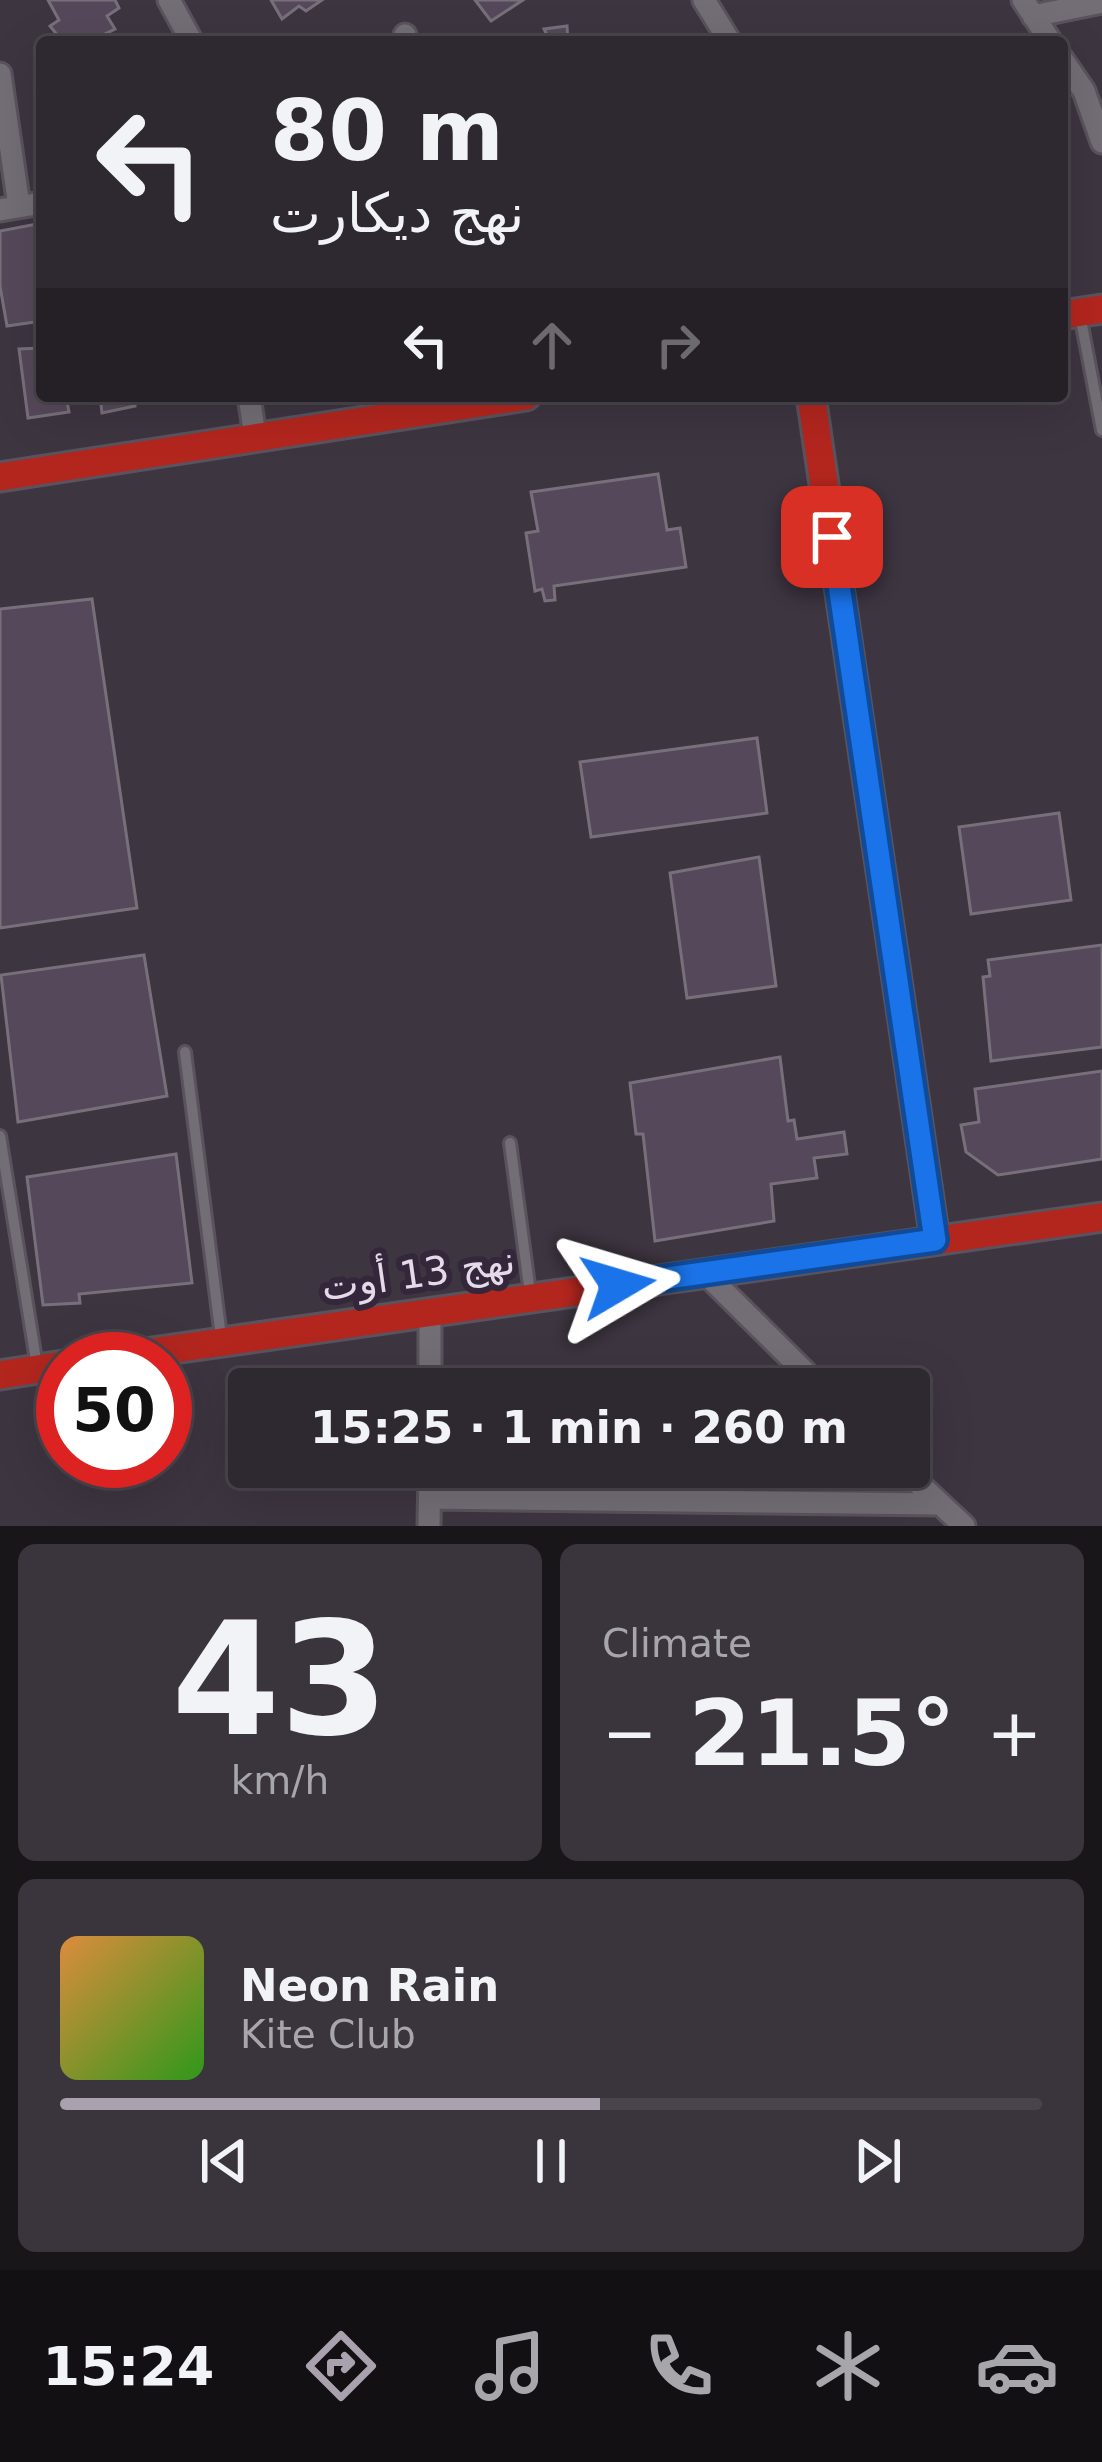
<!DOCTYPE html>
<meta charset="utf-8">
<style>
body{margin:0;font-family:"DejaVu Sans",Vazirmatn,sans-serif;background:#3a343c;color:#f1f3f6;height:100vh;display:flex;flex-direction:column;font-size:45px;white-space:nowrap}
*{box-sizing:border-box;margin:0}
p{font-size:39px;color:#a7a6ab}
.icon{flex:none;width:66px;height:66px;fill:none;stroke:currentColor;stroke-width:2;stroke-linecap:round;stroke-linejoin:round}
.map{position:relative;height:1526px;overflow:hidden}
.details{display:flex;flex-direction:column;gap:18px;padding:18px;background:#19161a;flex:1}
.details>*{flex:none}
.guide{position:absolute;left:36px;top:36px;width:1032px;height:366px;border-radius:12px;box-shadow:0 12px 48px #0002,0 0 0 3px #49444c;background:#2e2830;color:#f1f3f6;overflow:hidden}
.speed{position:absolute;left:36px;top:1332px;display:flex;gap:24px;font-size:60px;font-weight:700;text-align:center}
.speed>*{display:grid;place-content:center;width:156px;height:156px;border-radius:50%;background:#2e2830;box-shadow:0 12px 48px #0002,0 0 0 3px #49444c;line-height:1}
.speed .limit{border:18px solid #d22;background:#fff;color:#111}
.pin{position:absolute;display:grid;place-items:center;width:102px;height:102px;color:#fff;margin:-51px;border-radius:24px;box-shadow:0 6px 18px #0006}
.me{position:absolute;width:132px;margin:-66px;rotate:83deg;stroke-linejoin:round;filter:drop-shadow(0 0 9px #0008)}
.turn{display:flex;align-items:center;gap:42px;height:252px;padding:0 36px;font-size:54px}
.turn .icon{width:156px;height:156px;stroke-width:2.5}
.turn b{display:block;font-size:84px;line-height:102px}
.lanes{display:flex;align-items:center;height:114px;padding:0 36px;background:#0003;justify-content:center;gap:60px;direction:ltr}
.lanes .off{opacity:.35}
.big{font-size:90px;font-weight:700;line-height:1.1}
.details .widget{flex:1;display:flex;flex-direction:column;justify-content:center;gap:18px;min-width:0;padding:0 42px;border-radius:18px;background:#3a343c}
.details .dial{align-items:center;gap:0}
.dial b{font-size:156px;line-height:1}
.song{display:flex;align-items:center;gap:36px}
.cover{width:144px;height:144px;border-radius:18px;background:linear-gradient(135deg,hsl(30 70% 55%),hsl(110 70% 35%))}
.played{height:12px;border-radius:6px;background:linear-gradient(90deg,#aaa1ae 55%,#49444c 55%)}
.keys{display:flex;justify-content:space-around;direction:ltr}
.heat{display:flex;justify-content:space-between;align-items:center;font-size:66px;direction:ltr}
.details .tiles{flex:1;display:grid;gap:18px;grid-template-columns:1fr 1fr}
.widget:last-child{grid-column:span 2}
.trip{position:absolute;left:228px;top:1368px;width:702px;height:120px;border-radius:12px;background:#2e2830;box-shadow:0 12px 48px #0002,0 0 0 3px #49444c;font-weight:700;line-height:120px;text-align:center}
.tab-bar{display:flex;height:192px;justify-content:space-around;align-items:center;background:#121013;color:#a7a6ab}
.tab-bar .icon{width:84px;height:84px}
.tab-bar .selected{color:#aaa1ae}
.tab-bar b{font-size:54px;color:#f1f3f6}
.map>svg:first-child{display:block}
.building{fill:#55485a;stroke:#77707a;stroke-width:3}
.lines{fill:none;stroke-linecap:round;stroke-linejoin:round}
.lane-casing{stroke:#5a535d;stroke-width:16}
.street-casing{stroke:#5a535d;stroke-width:27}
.fast-casing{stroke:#5a535d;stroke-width:33}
.jam-casing{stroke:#5a535d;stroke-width:33}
.lane{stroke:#736d76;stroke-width:10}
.street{stroke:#736d76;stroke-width:21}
.fast{stroke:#63d668;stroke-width:27}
.jam{stroke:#b3261e;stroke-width:27}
.route-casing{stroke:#114b97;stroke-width:30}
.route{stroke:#1a73e8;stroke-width:21}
.labels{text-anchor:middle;stroke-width:12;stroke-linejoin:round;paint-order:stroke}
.street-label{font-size:39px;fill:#e4dbe9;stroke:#34263b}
</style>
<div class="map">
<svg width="1102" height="1526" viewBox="0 0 1102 1526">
<rect width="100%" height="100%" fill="#3d3540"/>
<path class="building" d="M48,0H115L119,8L107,16L115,29L88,42H63L50,26L59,20Z
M271,0H322L306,11L299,6L282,19Z
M475,0H523L491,21Z
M567,26L568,42H522L521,39L548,37L544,29Z
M42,223V321L7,326L0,286V231Z
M42,348V396H66L69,412L28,418L19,349Z
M100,396H134L135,406L102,413Z
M658,474L667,530L680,528L686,567L554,586L555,600L545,601L542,589L535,591L526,533L538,531L531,492Z
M92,599L137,908L0,928V609Z
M757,738L767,813L591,837L580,762Z
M1059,813L1071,900L971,914L959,827Z
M759,857L776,986L687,998L670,873Z
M1102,945V1047L991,1061L983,977L990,976L988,960Z
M144,955L167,1096L18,1122L1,975Z
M780,1057L788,1121L794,1120L797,1139L844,1132L847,1154L814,1158L817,1178L771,1184L774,1221L655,1241L643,1134H636L630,1083Z
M1102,1071V1159L998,1175L966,1152L961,1125L979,1122L975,1089Z
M176,1154L192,1283L79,1294L80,1303L43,1305L27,1177Z"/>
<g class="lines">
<g class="lane-casing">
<path id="lane" d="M1080,315L1102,430
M185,1052L221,1337
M0,1136L37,1366
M510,1143L530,1293"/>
</g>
<g class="street-casing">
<path id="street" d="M169,0L192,42
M704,0L730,42
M1023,0L1051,42
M1033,16L1102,2
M405,35L406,42
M1062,59L1084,91L1102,142
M0,74L19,206
M0,210L42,203
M249,396L255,436
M706,1274L822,1389
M430,1389V1314
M901,1467L964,1526
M430,1498L939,1504
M429,1526L430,1467"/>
</g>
<g class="fast-casing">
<path id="fast" d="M893,953L935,1240"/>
</g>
<g class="jam-casing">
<path id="jam" d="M1062,315L1102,309
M811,396L893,953
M0,477L526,396
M103,1359L1102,1217
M0,1375L63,1365"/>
</g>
<use href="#lane" class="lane"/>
<use href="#street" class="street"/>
<use href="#fast" class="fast"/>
<use href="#jam" class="jam"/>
</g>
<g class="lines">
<g class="route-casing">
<path id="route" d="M618,1285L935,1240L832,537"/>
</g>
<use href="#route" class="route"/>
</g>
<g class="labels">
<g class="street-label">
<text transform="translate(418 1273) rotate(-8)" y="14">نهج 13 أوت</text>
</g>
</g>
</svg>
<div class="speed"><div class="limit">50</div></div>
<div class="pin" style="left:832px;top:537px;background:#d93025"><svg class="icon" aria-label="arrive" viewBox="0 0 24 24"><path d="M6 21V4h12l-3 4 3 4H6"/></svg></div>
<svg class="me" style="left:618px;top:1285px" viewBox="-20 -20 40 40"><path d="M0-17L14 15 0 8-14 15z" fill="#1a73e8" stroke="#fff" stroke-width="4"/></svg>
<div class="trip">15:25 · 1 min · 260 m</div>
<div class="guide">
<div class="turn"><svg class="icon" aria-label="left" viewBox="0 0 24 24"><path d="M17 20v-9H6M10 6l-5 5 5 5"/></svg><div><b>80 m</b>نهج ديكارت</div></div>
<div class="lanes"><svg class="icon" aria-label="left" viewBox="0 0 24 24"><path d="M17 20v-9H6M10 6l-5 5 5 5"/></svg><svg class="icon off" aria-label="ahead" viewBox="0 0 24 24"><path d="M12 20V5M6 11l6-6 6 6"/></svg><svg class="icon off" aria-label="right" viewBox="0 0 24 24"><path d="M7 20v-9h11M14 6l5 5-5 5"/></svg></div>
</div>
</div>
<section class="details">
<div class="tiles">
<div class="widget dial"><b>43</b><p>km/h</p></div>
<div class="widget"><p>Climate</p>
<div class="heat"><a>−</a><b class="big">21.5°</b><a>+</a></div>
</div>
<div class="widget">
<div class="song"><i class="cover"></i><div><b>Neon Rain</b><p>Kite Club</p></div></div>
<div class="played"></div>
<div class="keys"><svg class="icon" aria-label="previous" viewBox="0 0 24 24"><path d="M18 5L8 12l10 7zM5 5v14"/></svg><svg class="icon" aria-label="pause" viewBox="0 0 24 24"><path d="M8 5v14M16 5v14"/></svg><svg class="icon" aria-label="next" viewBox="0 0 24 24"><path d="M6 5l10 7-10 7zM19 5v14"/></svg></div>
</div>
</div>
</section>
<nav class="tab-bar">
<b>15:24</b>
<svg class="icon selected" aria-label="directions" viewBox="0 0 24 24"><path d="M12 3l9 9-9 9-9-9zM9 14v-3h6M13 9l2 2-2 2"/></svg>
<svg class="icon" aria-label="music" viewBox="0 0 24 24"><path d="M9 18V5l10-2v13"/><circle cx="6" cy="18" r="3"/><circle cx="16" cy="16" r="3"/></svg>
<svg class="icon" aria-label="phone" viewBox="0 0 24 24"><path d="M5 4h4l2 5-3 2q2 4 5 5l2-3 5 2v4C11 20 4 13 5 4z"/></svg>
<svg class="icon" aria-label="climate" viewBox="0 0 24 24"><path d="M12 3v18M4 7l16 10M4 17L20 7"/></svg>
<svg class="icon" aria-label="car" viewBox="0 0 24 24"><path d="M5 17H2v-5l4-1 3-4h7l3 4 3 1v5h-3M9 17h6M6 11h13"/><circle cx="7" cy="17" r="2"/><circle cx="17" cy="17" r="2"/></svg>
</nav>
